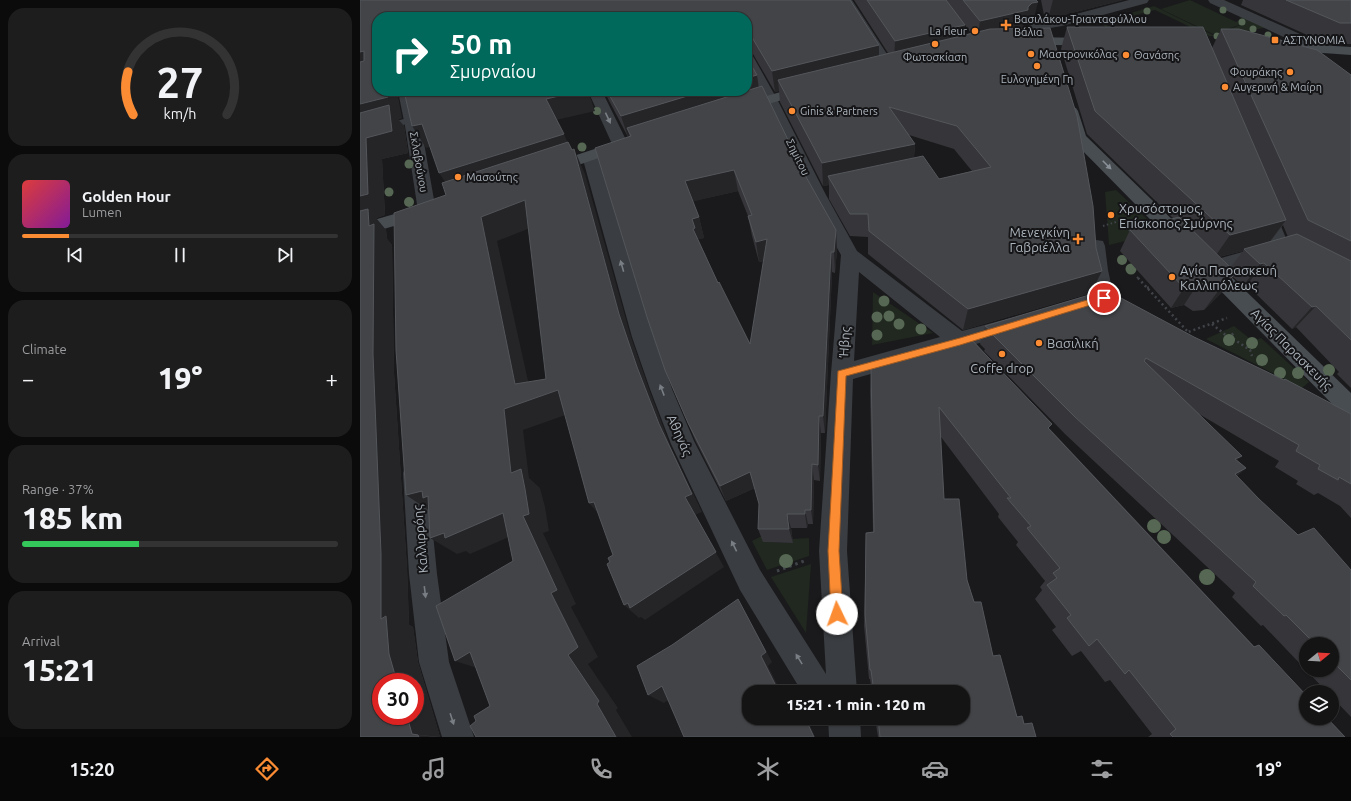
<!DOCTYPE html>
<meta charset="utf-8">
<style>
body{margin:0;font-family:Ubuntu,sans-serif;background:#1d1d1e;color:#f1f3f6;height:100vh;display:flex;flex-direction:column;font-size:15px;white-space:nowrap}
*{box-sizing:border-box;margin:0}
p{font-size:13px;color:#9d9ea0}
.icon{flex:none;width:22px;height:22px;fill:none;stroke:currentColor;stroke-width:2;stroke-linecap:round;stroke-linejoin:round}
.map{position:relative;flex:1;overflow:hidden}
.panel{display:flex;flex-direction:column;gap:8px;padding:8px;background:#0b0b0c;width:360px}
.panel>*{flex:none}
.banner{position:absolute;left:12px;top:12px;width:380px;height:84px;border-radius:16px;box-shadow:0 1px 3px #0004,0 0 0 1px #333334;background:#00695c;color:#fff;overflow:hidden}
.needle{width:26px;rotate:72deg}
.tools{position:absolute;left:939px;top:637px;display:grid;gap:8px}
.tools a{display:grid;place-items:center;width:40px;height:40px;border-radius:50%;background:#141415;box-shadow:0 1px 3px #0004,0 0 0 1px #333334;font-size:20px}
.speed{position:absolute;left:12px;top:673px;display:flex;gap:8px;font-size:20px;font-weight:700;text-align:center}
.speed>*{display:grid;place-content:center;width:52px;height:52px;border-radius:50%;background:#141415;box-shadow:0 1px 3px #0004,0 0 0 1px #333334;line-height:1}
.speed .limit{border:6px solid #d22;background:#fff;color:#111}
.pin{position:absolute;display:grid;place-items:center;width:34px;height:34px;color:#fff;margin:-17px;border:2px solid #fff;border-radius:50%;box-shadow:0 1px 4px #0007}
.me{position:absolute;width:44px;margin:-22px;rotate:357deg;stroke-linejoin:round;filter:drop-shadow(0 0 3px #0008)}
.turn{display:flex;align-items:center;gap:14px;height:84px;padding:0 12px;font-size:18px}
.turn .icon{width:52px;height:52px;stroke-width:2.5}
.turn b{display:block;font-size:28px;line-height:34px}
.big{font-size:30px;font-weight:800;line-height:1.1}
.panel .widget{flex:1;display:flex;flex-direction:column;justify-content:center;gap:6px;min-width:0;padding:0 14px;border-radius:16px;background:#1d1d1e}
.panel .dial{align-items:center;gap:0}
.dial svg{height:104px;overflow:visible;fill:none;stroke:#333334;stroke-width:7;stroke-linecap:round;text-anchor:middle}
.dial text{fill:#f1f3f6;stroke:none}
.song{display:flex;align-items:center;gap:12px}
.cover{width:48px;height:48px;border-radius:6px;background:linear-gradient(135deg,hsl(0 70% 55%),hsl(290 70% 35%))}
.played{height:4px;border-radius:2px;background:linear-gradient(90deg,#fb8c33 15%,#333334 15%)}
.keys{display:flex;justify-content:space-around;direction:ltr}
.heat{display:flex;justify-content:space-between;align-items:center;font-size:22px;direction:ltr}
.charge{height:6px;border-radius:3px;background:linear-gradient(90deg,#34c759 37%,#333334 0)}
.trip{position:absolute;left:382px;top:685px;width:228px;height:40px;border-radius:16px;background:#141415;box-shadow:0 1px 3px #0004,0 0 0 1px #333334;font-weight:800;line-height:40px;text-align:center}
.dock{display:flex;height:64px;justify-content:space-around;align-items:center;background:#080808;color:#9d9ea0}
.dock .icon{width:28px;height:28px}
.dock .on{color:#fb8c33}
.dock b{font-size:18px;color:#f1f3f6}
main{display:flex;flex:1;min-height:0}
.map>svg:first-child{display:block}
.green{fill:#20281f}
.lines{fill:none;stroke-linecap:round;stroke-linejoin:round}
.path-far2{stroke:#404449;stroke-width:2;stroke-dasharray:1.5 2.5;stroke-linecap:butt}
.path-far1{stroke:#404449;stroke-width:2.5;stroke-dasharray:2 3;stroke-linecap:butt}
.path{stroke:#404449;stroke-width:3;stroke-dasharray:2.5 4;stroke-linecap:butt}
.lane{fill:#3a3d41;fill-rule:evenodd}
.street{fill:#3a3d41;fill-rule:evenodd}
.secondary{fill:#484d52;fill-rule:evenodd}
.tree{fill:#566854}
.wall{fill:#36363a;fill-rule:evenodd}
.shaded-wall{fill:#252528}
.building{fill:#434448;stroke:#53565a;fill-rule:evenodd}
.oneway{fill:#797e85}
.oneway2{fill:#899097}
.route{fill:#fb8c33;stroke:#a35b21}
.poi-dot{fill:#fb8c33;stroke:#151517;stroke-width:1.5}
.labels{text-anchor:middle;stroke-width:4;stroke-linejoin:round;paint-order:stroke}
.far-poi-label{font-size:11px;fill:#acb4bc;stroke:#151517;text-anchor:start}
.far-street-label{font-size:11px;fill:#acb4bc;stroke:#151517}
.poi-label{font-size:13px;fill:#acb4bc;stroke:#151517;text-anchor:start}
.street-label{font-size:13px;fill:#acb4bc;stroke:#151517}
</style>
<main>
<section class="panel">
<div class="widget dial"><svg viewBox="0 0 100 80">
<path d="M14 69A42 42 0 1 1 86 69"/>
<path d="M14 69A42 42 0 0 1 10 36" stroke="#fb8c33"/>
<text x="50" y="56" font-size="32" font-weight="700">27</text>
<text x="50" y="72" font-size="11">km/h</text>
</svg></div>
<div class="widget">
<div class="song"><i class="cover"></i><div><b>Golden Hour</b><p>Lumen</p></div></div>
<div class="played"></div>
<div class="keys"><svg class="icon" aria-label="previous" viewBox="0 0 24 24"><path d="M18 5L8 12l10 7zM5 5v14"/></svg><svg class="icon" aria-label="pause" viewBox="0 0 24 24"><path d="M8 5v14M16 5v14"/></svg><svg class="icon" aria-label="next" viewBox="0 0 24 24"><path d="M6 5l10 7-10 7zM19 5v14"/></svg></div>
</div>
<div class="widget"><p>Climate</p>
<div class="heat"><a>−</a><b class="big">19°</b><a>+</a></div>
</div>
<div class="widget"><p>Range · 37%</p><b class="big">185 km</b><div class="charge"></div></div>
<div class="widget"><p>Arrival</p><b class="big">15:21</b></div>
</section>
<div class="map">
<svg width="991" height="737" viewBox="0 0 991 737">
<rect width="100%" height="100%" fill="#1a1a1c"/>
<path class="green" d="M830,0L876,22L882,19L878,16L908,27L858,37L854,35L883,24L877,22L882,24L853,34L801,9Z
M794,6L855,36L754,38L849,36L795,10L746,23L748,27H745L741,22Z
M756,190L801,232L749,245L745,192Z
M513,292L573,333L512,345Z
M874,326L893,341L901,338L949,382L942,388L846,339Z
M402,536L404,542L432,543V539L449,538V556L407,570L392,541Z
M451,564L446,633L411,577Z"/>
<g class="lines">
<path class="path-far2" d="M761,221L771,232
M743,226L769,218
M777,277L779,279"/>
<path class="path-far1" d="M778,278L828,332
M787,288L791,287
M852,324L868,337L876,332
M825,335L828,332L867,318
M869,336L890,350L892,356"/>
<path class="path" d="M417,571L444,561"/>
<path class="lane" d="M51,117L54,118L55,120L54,122L0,137V131Z"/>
<path class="street" d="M480,0H492L536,68L534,71L529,72L524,71Z
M769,0H789L787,3L702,26L678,30L679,40L678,43H668L665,28L669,24L697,19Z
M848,0H864L951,39L953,42L951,45H941L850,3Z
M387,54L392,55L394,58L417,99L466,195L497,251L602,331L651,318L658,320L661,326L658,332L616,344L627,356L630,362L627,368C610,374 605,361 595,350L493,379L487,551L497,692H442L380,590L311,444L290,389L272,337L222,156L224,153L230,151L236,153L238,156L294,337L312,389L334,441L400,570L466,674L459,551L471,373L481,255L448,195L403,99L387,70ZM499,272L580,337L494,361Z
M38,91H52L61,126L76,211L73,215L67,217L61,215L58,211L45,126Z
M228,91H242L269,146L267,149L261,151L255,149L253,146Z
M904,201L910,203L913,207L930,248L928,253L921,254L914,253L912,248L895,207L898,203Z
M736,240L743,241L745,246L748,270L754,298L751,303L744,305L737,303C731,292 723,252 729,241Z
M904,246L911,248L913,253L911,258L850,275L843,273L840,268L843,263Z
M55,462L64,465L67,473L77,574L89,662L114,737H82L59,662L49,574L43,473L46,465Z
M468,718H500L501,737H469Z"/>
<path class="secondary" d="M664,37L733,38L738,39L740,42L738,45L733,46L659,44L658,41L659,38Z
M926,43L991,47V55L921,50L919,47L921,44Z
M449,84L454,85L456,88L454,91L380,112L375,111L373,108L375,105Z
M711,107L716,108L718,111L726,136L991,393V418L983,415L713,141L704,111L706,108Z
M265,139L271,141L273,144L271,147L192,174L186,173L184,169L186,165Z
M62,206L68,208L71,212L68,216L0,236V224Z"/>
</g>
<g class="tree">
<circle cx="863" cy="10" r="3.5"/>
<circle cx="787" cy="11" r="3.5"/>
<circle cx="765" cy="19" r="3.5"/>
<circle cx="882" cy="22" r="3.5"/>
<circle cx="893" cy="29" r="3.5"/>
<circle cx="908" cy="35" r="3.5"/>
<circle cx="857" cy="36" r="3.5"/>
<circle cx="237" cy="111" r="4"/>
<circle cx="222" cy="147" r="4.5"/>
<circle cx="49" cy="164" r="4.5"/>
<circle cx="29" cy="192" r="4.5"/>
<circle cx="49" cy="202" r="5"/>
<circle cx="762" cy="260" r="5"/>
<circle cx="771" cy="269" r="5.5"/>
<circle cx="524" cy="301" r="5.5"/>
<circle cx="529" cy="316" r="5.5"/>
<circle cx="517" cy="317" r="5.5"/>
<circle cx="539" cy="324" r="5.5"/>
<circle cx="561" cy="329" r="5.5"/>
<circle cx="517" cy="335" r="5.5"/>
<circle cx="869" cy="340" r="6"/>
<circle cx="892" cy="343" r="6"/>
<circle cx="902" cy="360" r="6"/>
<circle cx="969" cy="370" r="6"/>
<circle cx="920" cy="373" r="6"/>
<circle cx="938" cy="373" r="6"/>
<circle cx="794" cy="526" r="7"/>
<circle cx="804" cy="537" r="7"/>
<circle cx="426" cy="561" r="7"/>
<circle cx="847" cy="577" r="8"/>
</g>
<path class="wall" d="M0,0H490L519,45V56L528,53L494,0H676L673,22L668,23L665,26L664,28L731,293L603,330L508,254V237L490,236L469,199V185L463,186L420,102L419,91L415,92L393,54L387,53V17H17V91L42,118L38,119L44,126L48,153L22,159L25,215L16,218L26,230L27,239L32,245L34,373L47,568L49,625L53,627L58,662L80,737H0ZM605,25L611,33L603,35ZM549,135L594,149L612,171L579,179L554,158L555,144Z
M681,0H763L688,19L684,15Z
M883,0H991V44H967L881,5Z
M707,27L852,48L861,29L991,75V388L977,374L979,372L936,327L932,329L887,285L883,286L873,277L861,293L844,310L833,311L824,305L811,308L760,251L770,230L814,219L727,134L701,49ZM923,225L928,237L910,242ZM883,251L870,268L859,257Z
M399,88L445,175L476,230L477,250L475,273L472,272L465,433H461L460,481L454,480L453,524H448L447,528H431L433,543L403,542L398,529L399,504L395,488L366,501L335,440L328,423L268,137L244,91H387ZM378,191L388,216L392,236L399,262L404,261L390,344L358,283L340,244L338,239L344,238L339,217L333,201Z
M625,326L834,337L991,414V518L980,506L958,493L954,495L936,484L938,481L915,467L919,461L839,414L877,460L886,468L877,476L899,499L938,535L991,570V717L972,697V692H967L946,670H972V644H946V670L903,625L901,626L872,597L875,593L705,434L624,351L625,349L620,344Z
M545,360L690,429L894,646L985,737H788L792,734L750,680L745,682L721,651L712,656L692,630L696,627L675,599L682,590L680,587L685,581L656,545L658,542L638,517L639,514L581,437L584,499L607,580L633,656L657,717L664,724L676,737H518L515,718H603V692H512L510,679H509L504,626L506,533L513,532L510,391L511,368Z"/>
<path class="shaded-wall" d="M693,0H763L688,19Z
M678,2L673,22L668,23L665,26L664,30L617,42L620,21L668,7L672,3Z
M605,25L602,45L534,61L535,41Z
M519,45V65L418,80L419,91L415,92L412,71Z
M4,51L17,70L0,77V52Z
M397,75L400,96L267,128L270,137H268L261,116L344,91H387V78Z
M27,91H37L42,118L38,119L44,126L48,153L22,159L25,215L16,218L26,230L27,239L32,245L34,373L47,568L49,625L53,627L58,662L80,737L52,734L47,716H55V682H37L29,654L21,619L0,223V104Z
M221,91H228L235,111L196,120L186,99Z
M62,124L76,145L66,148L52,126Z
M204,134L213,155L94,195L79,173Z
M555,144L553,167L468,176L469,185L463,186L462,163Z
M214,149L225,174L271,337L289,389L310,445L342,512L335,515L364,567L285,620L281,617L279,618L264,605L325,497L299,424L277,367L259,314Z
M374,170L378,191L331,202L325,181Z
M165,200L178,225L137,241L172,399L198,390L214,412L163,430L169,478L180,488L185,507L189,531L183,533L216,604L211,607L238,657L228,664L258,708L256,710L272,737H256L208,655L191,593L163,516L151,473L144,409L155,384L121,217Z
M339,217L344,238L338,239L341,249L333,229L332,219Z
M926,220L908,244L884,249L883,251L854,258L870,235Z
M476,230L477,250L475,273L474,252Z
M407,239L411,259L399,262L396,242Z
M471,252L472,272L465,433L463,416Z
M904,263L887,285L883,286L900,264Z
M742,271L731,293L603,330L608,309Z
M876,273L861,293L844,310L859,290Z
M837,285L824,305L811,308L824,288Z
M956,306L936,327L932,329L952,307Z
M459,416L461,433L460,481L458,465Z
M882,456L864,472L875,459Z
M452,464L454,480L453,524L451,510Z
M886,468L868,484L875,474Z
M390,472L395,488L366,501L360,486Z
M62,491L88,509L73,513L46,495Z
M234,502L245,521L229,503Z
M445,510L448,524L447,528L445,514Z
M143,513L165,530L110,554L106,551L97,554L70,538Z
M427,514L431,528L433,543L429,529Z
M378,599L386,613L412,662L408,666L421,692H419L401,656Z
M110,652L123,670L95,661Z
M302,686L317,694L304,703L288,695Z
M445,718L449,723L455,737H454Z
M58,735L75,737H59Z"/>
<path class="building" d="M0,0H490L519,45L412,71L390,34L387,33V17H17V91H27L28,97L0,104V62L4,61V51L0,52Z
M507,0H586L605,25L535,41Z
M603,0H676L678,2L672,3L668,7V10L620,21Z
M926,0H991V23H980Z
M707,27H843L926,220L870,235L735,111Z
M690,28L717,116L733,206L736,248L742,271L608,309L509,231L508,214H490L468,176L563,156L579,179L631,167L597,126L529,107L555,144L462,163L418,80L630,29Z
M861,29H879L957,50L991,75V241L948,220Z
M387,58L397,75L387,78Z
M402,86L445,175L476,230L474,252H471L463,416H459L458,465L452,464L451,510H445V514H427L429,529H398L399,504L390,472L360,486L328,423L305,370L287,317L235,148L271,136L267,128ZM374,170L392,215L388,216L396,242L407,239L390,344L359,282L358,283L333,229L335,228L332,219L339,217L325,181Z
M44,91H221L186,99L204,134L79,173L62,124L52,126Z
M247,91H344L261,116Z
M29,105L32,131L6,138L8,194L0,196V113Z
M208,142L212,150L214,149L259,314L277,367L299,424L332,494L325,497L356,552L270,608L268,603L264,605L247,564L250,562L248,558L253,555L234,502L229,503L198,390L144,409L151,473L161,469L165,489L169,514L163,516L197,590L191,593L218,647L208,655L239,701L237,704L256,737H116L110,726L116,721L114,716L130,706L110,652L95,661L76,606L153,561L143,513L85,538L84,533L70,538L68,496L63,498L62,491L46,495L36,350L34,213L86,195L82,183ZM165,200L186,379L155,384L121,217Z
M8,209L9,226L14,224L13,354L21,554V619L26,616L29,654L37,682H21V716H47L52,734L58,735L59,737H0V211Z
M819,217L876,273L859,290L847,291L837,285L824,288L770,230Z
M937,234L991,261V340L956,306L952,307L904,263L900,264L884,249Z
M746,290L834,337L924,380L925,379L991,414V484L979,477L978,480L958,469L960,465L936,451L939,445L786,358L784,361L882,456L875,459L886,468L875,474L899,499L938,535L954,528L991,570V680L972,661V644H955L926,615L924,616L893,586L896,582L715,417L630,332L632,331L625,326Z
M608,336L692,424L688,428L894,647L899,645L946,695V718H967L985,737H813L810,734L816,729L769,670L765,674L737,639L729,646L707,618L711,615L687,585L697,578L693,573L700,568L667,528L671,526L647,498H651L579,407L584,499H599L607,580L614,602H621L633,656L640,655L657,717L662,716L664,724L672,723L676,737H520L518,718H603V692H514L511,670H510L505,614L506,533L514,532L511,368L544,359L545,360Z
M378,599L406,652L401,656L419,692H389V718H436L438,722L443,718H445L454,737H324L302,686L288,695L277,666L312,645Z"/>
<defs><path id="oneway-solid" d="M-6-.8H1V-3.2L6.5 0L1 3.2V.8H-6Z"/></defs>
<g class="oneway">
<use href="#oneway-solid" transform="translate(248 118) rotate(65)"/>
<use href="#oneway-solid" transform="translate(262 266) rotate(-106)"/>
<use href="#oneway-solid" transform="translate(302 390) rotate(-111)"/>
<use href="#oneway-solid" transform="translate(374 546) rotate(-116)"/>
<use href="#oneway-solid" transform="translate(65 592) rotate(83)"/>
<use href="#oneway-solid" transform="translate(439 659) rotate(-122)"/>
<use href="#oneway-solid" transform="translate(92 719) rotate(72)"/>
</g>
<use class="oneway2" href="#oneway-solid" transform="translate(747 165) rotate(45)"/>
<path class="route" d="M744,295L748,298L747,300L600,345L486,376L479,551L483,614L481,618L477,620L473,618L471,614L468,551L478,371L600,338Z"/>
<g class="poi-dot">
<path d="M644 19h4v4h4v4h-4v4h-4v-4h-4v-4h4z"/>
<circle cx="615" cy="31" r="4"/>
<rect x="911" y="36" width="8" height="8" rx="2"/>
<circle cx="575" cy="44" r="4"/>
<circle cx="671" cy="54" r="4"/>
<circle cx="766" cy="55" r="4"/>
<circle cx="677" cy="66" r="4"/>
<circle cx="930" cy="72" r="4"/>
<circle cx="865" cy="87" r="4"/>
<circle cx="432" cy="111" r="4"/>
<circle cx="98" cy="177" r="4"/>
<circle cx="751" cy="215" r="4"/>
<path d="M716 233h4v4h4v4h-4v4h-4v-4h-4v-4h4z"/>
<circle cx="812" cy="277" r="4"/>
<circle cx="679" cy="343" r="4"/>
<circle cx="642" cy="354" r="4"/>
</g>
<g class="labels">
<g class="far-poi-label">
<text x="654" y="23">Βασιλάκου-Τριανταφύλλου<tspan x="654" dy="13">Βάλια</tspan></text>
<text x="607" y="35" text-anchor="end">La fleur</text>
<text x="923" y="44">ΑΣΤΥΝΟΜΙΑ</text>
<text x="679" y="58">Μαστρονικόλας</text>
<text x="774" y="59">Θανάσης</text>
<text x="575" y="61" text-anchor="middle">Φωτοσκίαση</text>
<text x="922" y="76" text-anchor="end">Φουράκης</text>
<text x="677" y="83" text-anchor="middle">Ευλογημένη Γη</text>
<text x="873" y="91">Αυγερινή &amp; Μαίρη</text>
<text x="440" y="115">Ginis &amp; Partners</text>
<text x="106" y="181">Μασούτης</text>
</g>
<g class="far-street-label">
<text transform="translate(438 157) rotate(64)" y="4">Σημίτου</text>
<text transform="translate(59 162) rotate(80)" y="4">Σκλαβούνου</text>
</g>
<g class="poi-label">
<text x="759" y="213">Χρυσόστομος,<tspan x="759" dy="15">Επίσκοπος Σμύρνης</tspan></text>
<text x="710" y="237" text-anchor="end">Μενεγκίνη<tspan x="710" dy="15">Γαβριέλλα</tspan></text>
<text x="820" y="275">Αγία Παρασκευή<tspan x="820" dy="15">Καλλιπόλεως</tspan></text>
<text x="687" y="348">Βασιλική</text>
<text x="642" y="373" text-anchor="middle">Coffe drop</text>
</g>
<g class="street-label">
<text transform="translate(484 342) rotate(-86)" y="5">Ήβης</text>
<text transform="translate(932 349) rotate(45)" y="5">Αγίας Παρασκευής</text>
<text transform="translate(320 435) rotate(66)" y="5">Αθηνάς</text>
<text transform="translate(60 539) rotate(-95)" y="5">Καλλιρρόης</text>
</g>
</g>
</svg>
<div class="tools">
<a><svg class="needle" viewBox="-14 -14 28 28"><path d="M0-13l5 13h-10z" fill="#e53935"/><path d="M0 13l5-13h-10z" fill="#9d9ea0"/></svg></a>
<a><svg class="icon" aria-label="layers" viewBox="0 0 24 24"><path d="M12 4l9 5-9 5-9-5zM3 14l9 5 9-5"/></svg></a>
</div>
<div class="speed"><div class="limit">30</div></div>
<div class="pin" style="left:744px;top:298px;background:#d93025"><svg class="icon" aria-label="arrive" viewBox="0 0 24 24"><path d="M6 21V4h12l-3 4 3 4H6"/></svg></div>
<svg class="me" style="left:477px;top:614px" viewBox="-20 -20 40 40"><circle r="19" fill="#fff"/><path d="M0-13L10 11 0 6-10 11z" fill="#fb8c33"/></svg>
<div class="trip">15:21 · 1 min · 120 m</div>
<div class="banner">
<div class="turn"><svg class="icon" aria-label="right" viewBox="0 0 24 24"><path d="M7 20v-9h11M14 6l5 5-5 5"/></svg><div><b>50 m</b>Σμυρναίου</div></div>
</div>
</div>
</main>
<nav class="dock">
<b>15:20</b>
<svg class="icon on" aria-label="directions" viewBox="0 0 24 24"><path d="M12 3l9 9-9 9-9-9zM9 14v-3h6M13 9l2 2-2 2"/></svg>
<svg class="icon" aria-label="music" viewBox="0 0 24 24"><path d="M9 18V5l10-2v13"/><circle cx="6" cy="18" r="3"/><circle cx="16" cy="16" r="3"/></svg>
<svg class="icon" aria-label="phone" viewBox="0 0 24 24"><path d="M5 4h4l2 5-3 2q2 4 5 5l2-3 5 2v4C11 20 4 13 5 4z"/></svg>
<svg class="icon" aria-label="climate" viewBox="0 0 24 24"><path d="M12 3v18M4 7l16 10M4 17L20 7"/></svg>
<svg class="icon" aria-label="car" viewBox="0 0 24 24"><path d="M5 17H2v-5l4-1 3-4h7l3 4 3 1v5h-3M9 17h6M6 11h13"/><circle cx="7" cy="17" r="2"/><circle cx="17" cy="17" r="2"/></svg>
<svg class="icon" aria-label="filters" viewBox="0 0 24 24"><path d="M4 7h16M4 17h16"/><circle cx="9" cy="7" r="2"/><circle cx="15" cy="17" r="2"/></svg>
<b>19°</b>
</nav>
